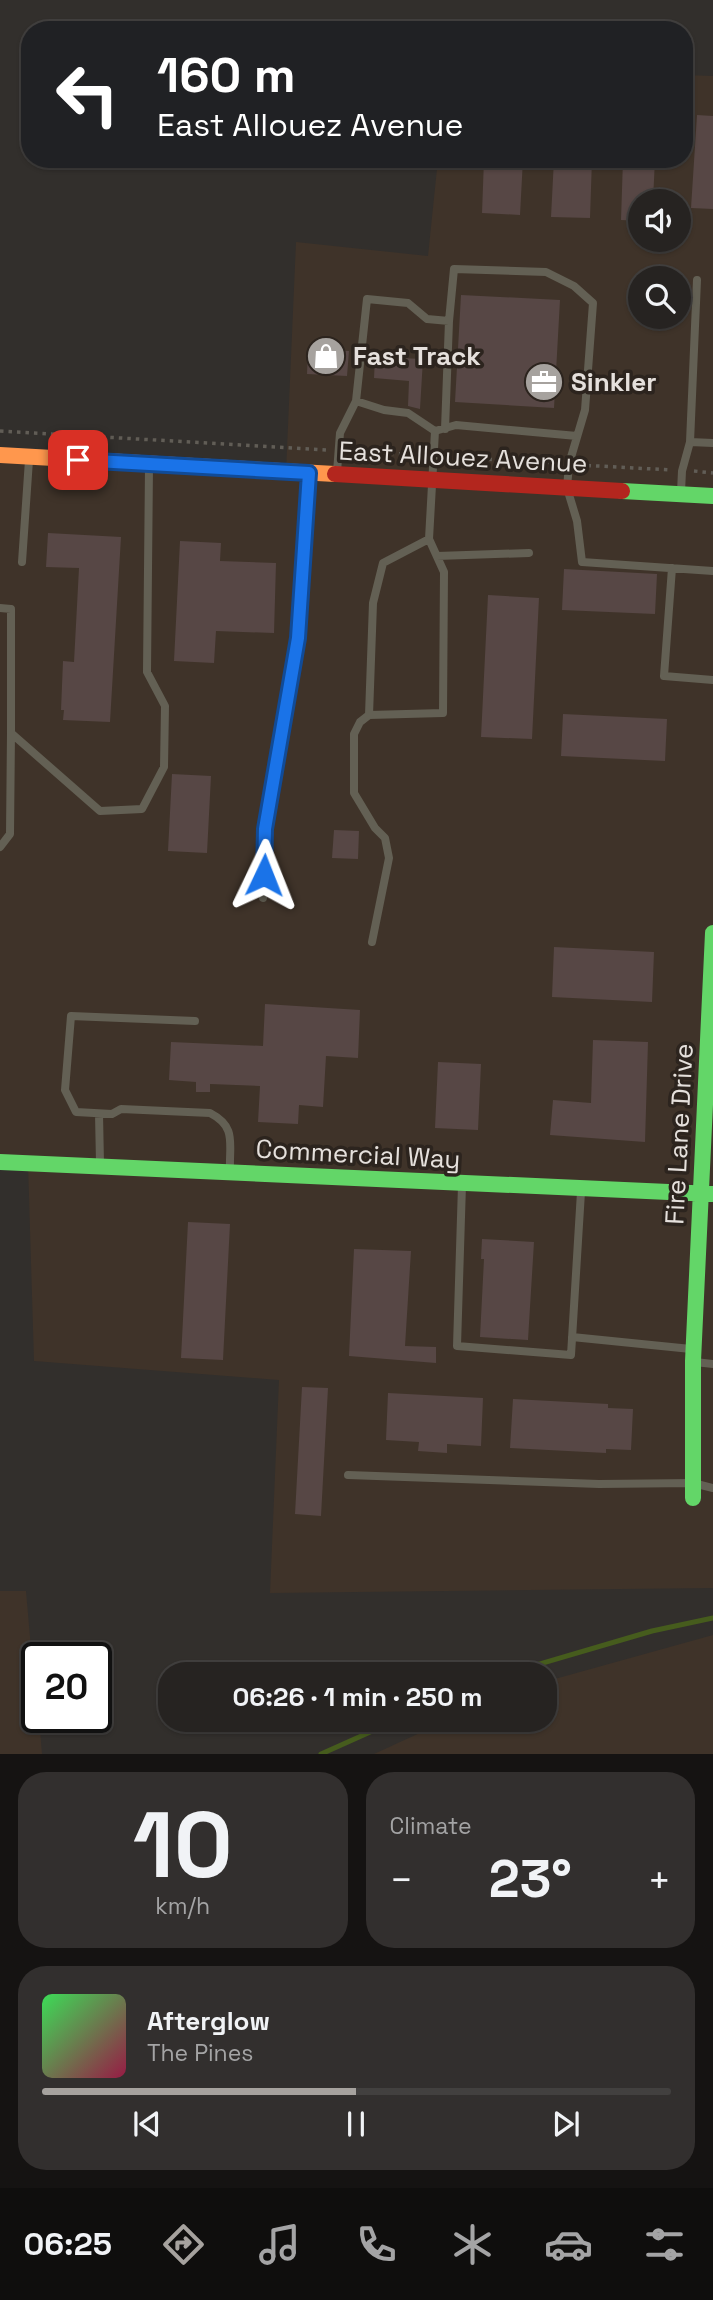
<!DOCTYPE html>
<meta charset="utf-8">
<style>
body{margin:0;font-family:"Space Grotesk",sans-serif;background:#322f2e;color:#f1f3f6;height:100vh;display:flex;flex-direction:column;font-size:26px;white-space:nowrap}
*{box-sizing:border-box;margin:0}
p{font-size:23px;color:#a4a4a5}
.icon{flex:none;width:38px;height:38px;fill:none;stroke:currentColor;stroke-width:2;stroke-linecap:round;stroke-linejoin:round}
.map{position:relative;height:1754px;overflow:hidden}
.panel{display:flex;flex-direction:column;gap:18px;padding:18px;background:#151312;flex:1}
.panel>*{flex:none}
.guide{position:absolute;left:21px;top:21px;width:672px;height:147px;border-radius:28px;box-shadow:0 2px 5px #0004,0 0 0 2px #42403f;background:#202124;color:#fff;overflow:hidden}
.tools{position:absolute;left:628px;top:189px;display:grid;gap:14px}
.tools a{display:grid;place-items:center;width:63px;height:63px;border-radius:50%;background:#262321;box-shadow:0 2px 5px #0004,0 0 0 2px #42403f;font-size:35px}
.speed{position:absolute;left:21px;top:1642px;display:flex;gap:14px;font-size:35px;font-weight:700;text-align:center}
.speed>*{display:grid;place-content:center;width:91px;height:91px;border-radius:50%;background:#262321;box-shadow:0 2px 5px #0004,0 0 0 2px #42403f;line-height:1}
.speed .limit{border:4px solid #111;border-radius:10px;background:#fff;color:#111}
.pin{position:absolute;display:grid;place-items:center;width:60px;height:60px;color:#fff;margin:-30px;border-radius:14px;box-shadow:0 4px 10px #0006}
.me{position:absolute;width:77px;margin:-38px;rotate:2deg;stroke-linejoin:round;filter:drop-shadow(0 0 5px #0008)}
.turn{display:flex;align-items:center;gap:24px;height:147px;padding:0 21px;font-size:32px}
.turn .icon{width:91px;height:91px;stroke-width:2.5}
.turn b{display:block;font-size:49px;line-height:60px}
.big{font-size:52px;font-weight:800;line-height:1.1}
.panel .tile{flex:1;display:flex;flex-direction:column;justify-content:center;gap:10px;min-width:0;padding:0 24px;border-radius:28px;background:#322f2e}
.panel .dial{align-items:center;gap:0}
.dial b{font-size:91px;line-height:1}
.song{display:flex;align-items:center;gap:21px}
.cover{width:84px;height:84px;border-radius:10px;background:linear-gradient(135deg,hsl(130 70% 55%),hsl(340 70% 35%))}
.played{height:7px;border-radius:4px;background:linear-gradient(90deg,#a6a29e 50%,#42403f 50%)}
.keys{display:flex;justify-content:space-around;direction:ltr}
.heat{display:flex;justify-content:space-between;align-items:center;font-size:38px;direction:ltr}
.panel .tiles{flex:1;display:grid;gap:18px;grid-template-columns:1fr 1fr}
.tile:last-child{grid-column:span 2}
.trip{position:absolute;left:158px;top:1662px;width:399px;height:70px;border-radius:28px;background:#262321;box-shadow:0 2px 5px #0004,0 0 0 2px #42403f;font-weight:800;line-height:70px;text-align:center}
.dock{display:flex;height:112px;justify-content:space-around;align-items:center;background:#0f0e0d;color:#a4a4a5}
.dock .icon{width:49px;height:49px}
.dock .selected{color:#a6a29e}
.dock b{font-size:32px;color:#f1f3f6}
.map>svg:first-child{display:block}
.built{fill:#3f3329;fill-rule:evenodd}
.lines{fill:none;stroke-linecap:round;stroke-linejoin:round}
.stream{stroke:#465c1d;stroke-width:5}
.building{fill:#574745}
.path{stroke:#615d56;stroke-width:3.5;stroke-dasharray:3.5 5;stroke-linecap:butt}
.lane{stroke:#636054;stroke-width:8}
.fast{stroke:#63d668;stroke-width:16}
.slow{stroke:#ff974d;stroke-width:16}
.jam{stroke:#b3261e;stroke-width:16}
.route-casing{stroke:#114b97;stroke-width:18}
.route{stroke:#1a73e8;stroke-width:12}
.labels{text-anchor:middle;stroke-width:7;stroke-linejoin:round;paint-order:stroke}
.poi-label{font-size:26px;font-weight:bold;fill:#e5e0dc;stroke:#2c241e;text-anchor:start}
.street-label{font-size:26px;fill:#e5e0dc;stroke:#2c241e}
</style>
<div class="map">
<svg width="713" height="1754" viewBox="0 0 713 1754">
<rect width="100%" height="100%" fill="#322f2c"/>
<path class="built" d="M684,75L713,76V1588L270,1593L279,1380L34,1361L28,1163L0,1162V455L286,472L296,242L428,256L438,159H684ZM640,201H679V240H640ZM640,278H679V317H640Z
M0,1591H26L37,1717H39L42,1754H0Z
M713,1635V1754H374L448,1720H544V1682Z"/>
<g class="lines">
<path class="stream" d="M502,1675L652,1631L713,1618
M321,1754L397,1720"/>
</g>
<path class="building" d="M697,115L713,116V209L691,208Z
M484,159H523L520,215L482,213Z
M554,159H592L590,218L551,217Z
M623,159H655L653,201H640V221L621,220Z
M461,295L560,300L554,408L455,402Z
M308,349L349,351L347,376L307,374Z
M375,357L423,359L420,409L408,406L409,381L374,378Z
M48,533L121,537L110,722L63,720L64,710H61L63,661L74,662L79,568L46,567Z
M180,541L221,543L220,561L276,563L274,633L216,631L214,663L174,661Z
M564,569L657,574L655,614L562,610Z
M488,595L539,598L532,739L481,737Z
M563,714L667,719L665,761L561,756Z
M172,774L211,776L207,853L168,851Z
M334,830L359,831L358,859L332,858Z
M554,947L654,952L652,1002L552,997Z
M265,1004L360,1010L358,1058L326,1056L323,1107L299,1105L298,1124L258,1122L260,1086L210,1084V1092H196V1082L169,1080L171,1042L263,1046Z
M593,1040L648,1042L645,1142L550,1135L553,1100L591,1103Z
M438,1062L481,1064L478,1130L435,1128Z
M188,1222L230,1224L223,1360L181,1358Z
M482,1239L534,1242L528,1340L480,1337L484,1259H481Z
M354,1249L411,1251L405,1346L436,1347V1363L349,1356Z
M302,1387L328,1388L321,1516L295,1514Z
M388,1393L483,1398L481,1446L447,1444V1453L418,1451L419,1442L386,1440Z
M513,1399L608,1404V1408L633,1409L631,1450L606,1449V1453L510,1448Z"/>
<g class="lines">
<path class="path" d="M0,431L327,450
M348,451L421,455
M446,457L557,463
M579,465L672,470
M694,471L713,473"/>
<path class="lane" d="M356,401L384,410L408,413L435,431
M445,429L449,321
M690,442L713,443
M337,472L340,433L356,401L367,299L408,303L427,319L449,321L454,269L546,272L574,286L593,303L585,410L569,464L567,488L577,521L582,562L713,571
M681,492L682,471L690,442L697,280
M429,539L444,572L443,713L369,715L373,603L383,563L429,539L435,431L456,425L577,436
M437,556L529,553
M22,562L29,460
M672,568L664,676L713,680
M0,608L11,609V733L100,811L142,809L164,767L165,706L147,672L149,467
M369,715L360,722L354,734V793L375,828L385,838L389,858L372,942
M0,847L10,834L11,733
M263,898L265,829L298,638L309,474
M195,1021L71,1016L65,1090L76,1112L112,1114L121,1109L210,1113C237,1127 229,1143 230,1170
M99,1114L100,1163
M462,1185L457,1346L571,1355L581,1192
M572,1337L691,1349
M695,1362L713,1364
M348,1475L599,1484L693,1483L713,1488"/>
<path class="fast" d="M622,491L713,496
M0,1162L713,1194
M693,1498V1361L713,933"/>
<path class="slow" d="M0,455L335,474"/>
<path class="jam" d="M335,474L622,491"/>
</g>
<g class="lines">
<g class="route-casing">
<path id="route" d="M78,460L309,473L298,638L265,829L264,875"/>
</g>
<use href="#route" class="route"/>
</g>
<defs>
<g id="shop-disc" transform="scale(2.0125)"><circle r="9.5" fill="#a6a29e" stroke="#2c241e"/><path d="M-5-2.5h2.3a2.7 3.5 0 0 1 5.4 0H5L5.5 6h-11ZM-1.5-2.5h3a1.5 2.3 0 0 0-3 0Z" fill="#fff"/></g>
<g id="office-disc" transform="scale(2.0125)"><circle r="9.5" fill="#a6a29e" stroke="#2c241e"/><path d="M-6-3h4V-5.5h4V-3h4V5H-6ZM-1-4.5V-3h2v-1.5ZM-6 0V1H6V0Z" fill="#fff"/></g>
</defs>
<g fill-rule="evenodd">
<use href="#shop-disc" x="326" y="356"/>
<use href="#office-disc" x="544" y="382"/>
</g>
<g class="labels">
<g class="poi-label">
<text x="353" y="365">Fast Track</text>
<text x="571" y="391">Sinkler</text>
</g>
<g class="street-label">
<text transform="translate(463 457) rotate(3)" y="9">East Allouez Avenue</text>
<text transform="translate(679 1134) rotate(-87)" y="9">Fire Lane Drive</text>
<text transform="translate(358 1154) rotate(3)" y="9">Commercial Way</text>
</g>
</g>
</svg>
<div class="tools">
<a><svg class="icon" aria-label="sound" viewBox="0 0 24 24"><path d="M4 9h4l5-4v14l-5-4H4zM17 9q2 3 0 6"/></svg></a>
<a><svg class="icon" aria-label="search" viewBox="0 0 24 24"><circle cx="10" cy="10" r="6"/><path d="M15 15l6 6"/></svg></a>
</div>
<div class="speed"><div class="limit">20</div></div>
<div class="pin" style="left:78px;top:460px;background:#d93025"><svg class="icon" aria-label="arrive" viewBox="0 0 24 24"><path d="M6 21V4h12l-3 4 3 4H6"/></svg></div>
<svg class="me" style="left:264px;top:875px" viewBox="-20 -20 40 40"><path d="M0-17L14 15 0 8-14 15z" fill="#1a73e8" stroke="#fff" stroke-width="4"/></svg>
<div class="trip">06:26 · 1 min · 250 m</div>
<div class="guide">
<div class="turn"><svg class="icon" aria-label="left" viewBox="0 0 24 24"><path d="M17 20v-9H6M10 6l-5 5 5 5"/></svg><div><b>160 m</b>East Allouez Avenue</div></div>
</div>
</div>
<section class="panel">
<div class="tiles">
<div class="tile dial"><b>10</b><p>km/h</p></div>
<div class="tile"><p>Climate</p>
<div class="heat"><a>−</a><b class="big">23°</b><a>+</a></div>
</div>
<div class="tile">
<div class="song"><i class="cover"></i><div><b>Afterglow</b><p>The Pines</p></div></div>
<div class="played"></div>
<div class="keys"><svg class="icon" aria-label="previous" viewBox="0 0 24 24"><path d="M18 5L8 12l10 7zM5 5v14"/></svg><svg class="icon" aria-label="pause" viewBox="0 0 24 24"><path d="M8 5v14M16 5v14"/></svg><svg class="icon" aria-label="next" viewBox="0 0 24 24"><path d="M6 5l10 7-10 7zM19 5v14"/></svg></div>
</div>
</div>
</section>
<nav class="dock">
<b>06:25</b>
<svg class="icon selected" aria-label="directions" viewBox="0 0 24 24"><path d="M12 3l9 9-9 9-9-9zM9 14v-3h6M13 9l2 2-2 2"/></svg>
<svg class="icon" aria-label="music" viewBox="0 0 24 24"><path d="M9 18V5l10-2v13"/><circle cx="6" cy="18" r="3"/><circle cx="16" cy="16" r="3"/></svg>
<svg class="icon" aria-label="phone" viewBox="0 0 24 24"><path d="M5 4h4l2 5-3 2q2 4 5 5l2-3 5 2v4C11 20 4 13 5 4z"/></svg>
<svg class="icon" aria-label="climate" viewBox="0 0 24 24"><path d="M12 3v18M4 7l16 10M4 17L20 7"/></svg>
<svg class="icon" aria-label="car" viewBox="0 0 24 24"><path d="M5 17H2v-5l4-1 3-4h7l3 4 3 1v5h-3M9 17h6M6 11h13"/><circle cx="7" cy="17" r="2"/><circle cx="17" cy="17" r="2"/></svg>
<svg class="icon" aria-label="filters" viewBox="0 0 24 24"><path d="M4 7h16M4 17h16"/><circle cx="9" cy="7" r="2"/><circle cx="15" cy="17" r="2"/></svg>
</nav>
